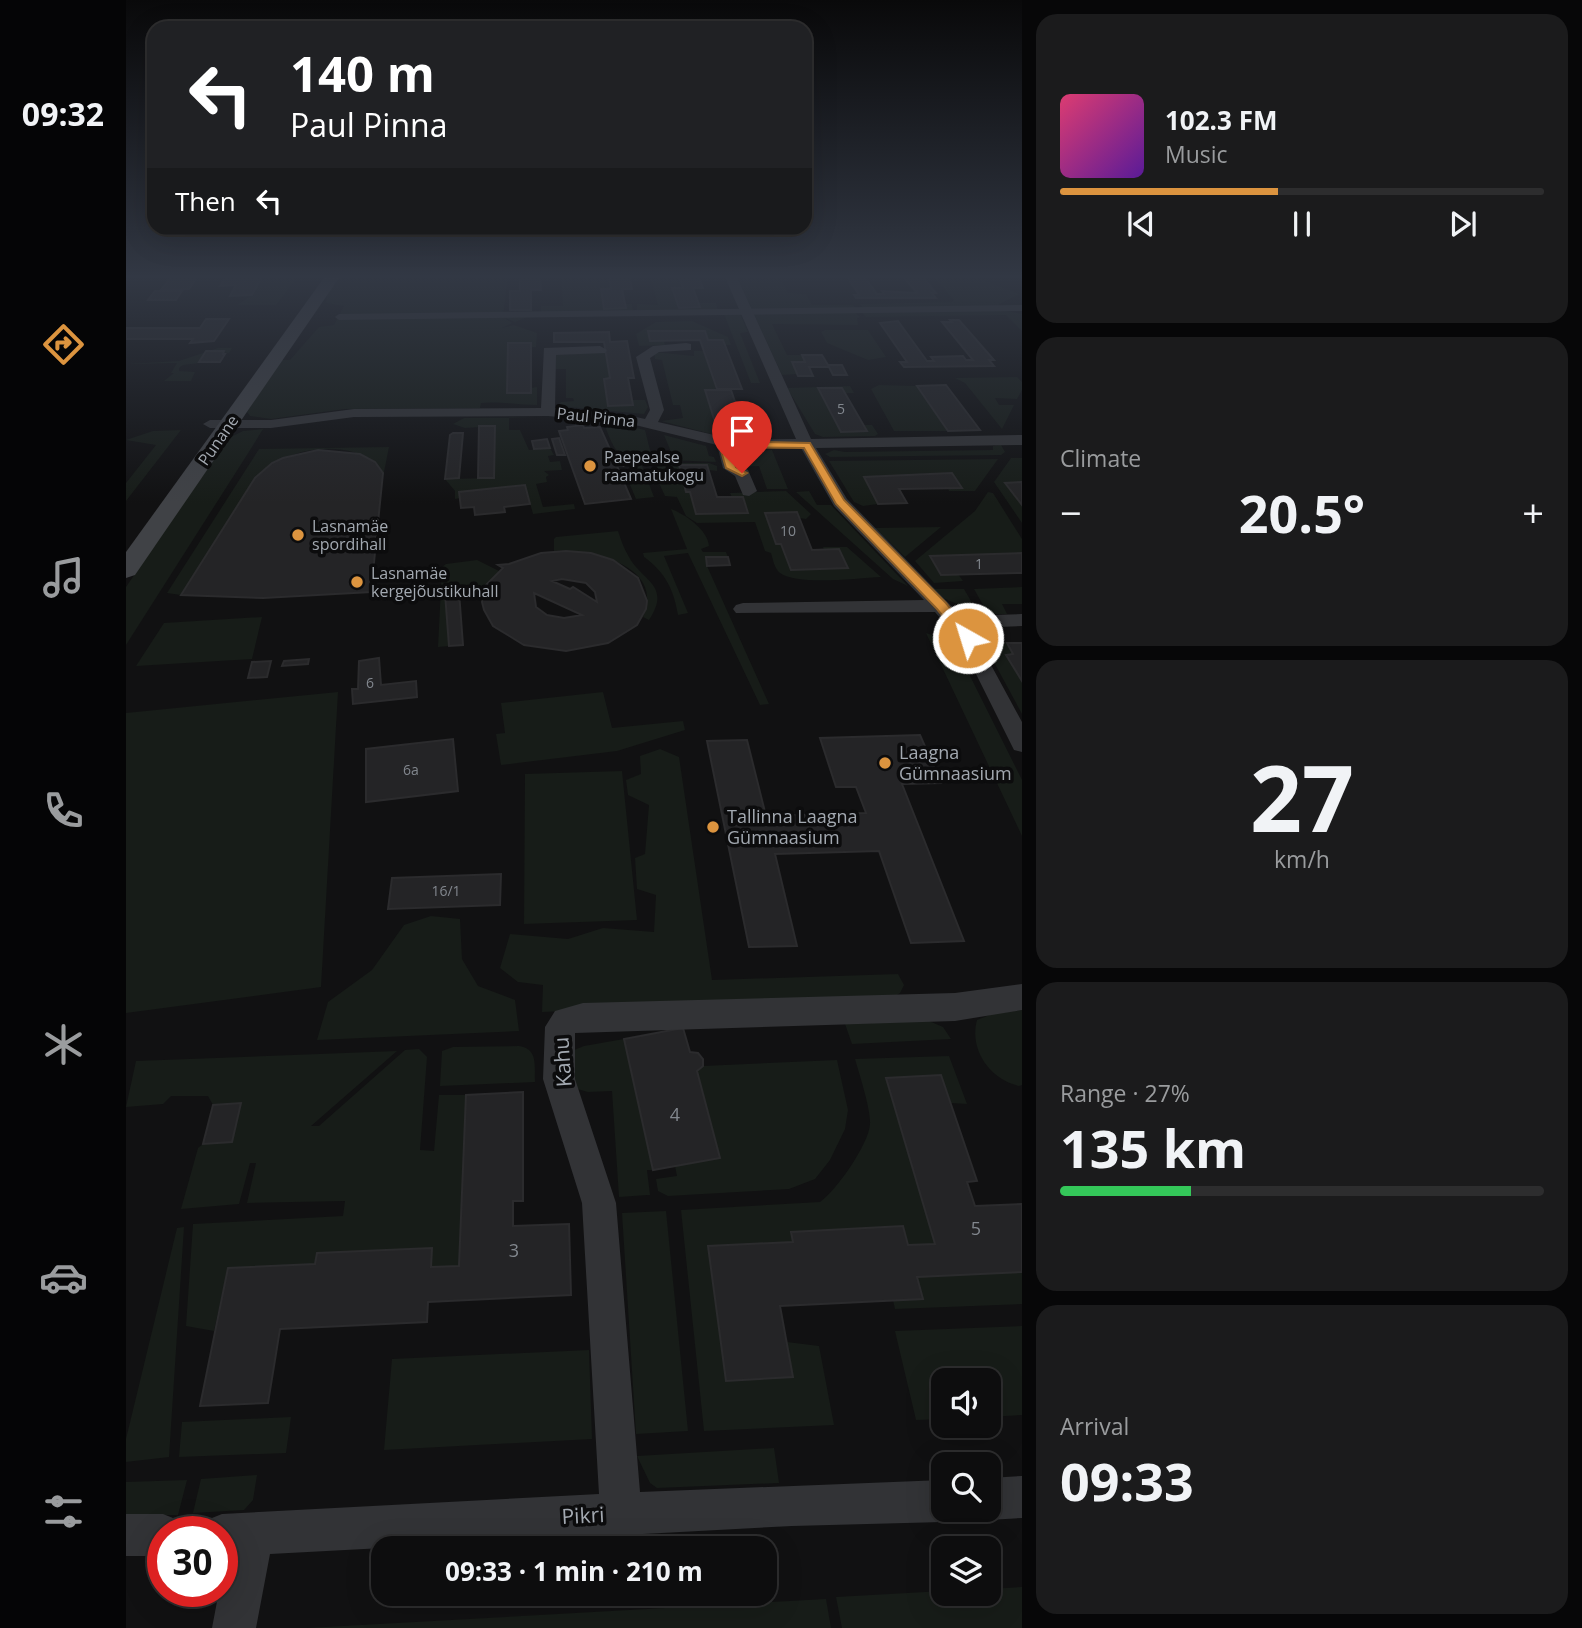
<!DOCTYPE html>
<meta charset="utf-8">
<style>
body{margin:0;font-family:"Open Sans",sans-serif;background:#1b1b1c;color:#f1f3f6;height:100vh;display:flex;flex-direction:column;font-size:26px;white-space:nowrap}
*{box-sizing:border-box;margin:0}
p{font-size:23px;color:#9a9c9e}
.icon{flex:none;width:38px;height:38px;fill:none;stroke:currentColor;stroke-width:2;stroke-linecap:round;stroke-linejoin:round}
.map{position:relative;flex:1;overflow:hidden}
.drawer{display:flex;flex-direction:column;gap:14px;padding:14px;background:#070708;width:560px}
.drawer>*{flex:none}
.hud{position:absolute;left:21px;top:21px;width:665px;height:214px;border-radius:21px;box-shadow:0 7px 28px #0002,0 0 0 2px #2d2d2e;background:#202124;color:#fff;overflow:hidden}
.tools{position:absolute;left:805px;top:1368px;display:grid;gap:14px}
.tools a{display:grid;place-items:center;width:70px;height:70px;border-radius:14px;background:#0d0d0e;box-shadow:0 7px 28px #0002,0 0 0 2px #2d2d2e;font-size:35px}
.speed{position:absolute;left:21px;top:1516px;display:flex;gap:14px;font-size:35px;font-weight:700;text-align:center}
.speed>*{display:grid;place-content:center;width:91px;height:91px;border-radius:50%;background:#0d0d0e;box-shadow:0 7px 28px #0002,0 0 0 2px #2d2d2e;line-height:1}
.speed .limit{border:10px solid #d22;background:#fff;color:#111}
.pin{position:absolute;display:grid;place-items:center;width:60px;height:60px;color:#fff;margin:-72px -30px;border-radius:50% 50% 50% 0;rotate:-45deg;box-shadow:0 0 7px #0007}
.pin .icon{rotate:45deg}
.me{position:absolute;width:77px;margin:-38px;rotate:321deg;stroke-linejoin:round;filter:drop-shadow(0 0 5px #0008)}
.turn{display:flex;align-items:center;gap:24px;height:147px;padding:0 28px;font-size:32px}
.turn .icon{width:91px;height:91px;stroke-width:2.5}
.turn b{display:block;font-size:49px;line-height:60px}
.then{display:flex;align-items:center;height:66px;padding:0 28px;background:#0003;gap:14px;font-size:26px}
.big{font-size:52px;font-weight:700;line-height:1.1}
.drawer .card{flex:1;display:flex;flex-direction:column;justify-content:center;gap:10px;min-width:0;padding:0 24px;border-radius:21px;background:#1b1b1c}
.drawer .dial{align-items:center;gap:0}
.dial b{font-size:91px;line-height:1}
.song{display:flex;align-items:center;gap:21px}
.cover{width:84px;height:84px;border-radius:10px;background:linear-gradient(135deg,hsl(340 70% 55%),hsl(270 70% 35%))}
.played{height:7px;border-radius:4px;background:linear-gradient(90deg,#dc943f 45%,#2d2d2e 45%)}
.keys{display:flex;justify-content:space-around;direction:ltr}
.heat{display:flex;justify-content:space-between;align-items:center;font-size:38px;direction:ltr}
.charge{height:10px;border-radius:5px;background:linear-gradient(90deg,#34c759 27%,#2d2d2e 0)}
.trip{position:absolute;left:245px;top:1536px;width:406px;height:70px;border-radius:21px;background:#0d0d0e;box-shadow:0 7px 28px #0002,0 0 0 2px #2d2d2e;font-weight:700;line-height:70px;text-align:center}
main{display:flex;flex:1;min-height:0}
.tab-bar{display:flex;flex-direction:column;width:126px;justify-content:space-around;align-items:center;background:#050506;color:#9a9c9e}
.tab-bar .icon{width:49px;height:49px}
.tab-bar .selected{color:#dc943f}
.tab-bar b{font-size:32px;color:#f1f3f6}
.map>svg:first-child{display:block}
.green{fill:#171c18}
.building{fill:#242426;stroke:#2b2b2d;stroke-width:2;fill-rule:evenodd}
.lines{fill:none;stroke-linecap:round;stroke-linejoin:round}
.pedestrian{fill:#323336;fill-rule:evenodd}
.minor{fill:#323336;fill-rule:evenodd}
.secondary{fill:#404246;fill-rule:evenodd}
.route{fill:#dc943f;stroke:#8f6029;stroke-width:2}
.poi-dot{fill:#dc943f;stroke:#0c0c0d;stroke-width:2.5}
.labels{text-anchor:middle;stroke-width:7;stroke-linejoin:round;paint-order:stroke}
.number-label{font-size:14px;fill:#82878e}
.far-street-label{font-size:16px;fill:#a3a9b1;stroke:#0c0c0d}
.far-poi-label{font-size:16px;fill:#a3a9b1;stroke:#0c0c0d;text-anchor:start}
.poi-label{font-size:18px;fill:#a3a9b1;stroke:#0c0c0d;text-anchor:start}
.near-number-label{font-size:18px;fill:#82878e}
.near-street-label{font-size:21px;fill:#a3a9b1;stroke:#0c0c0d}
</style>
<main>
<nav class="tab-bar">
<b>09:32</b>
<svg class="icon selected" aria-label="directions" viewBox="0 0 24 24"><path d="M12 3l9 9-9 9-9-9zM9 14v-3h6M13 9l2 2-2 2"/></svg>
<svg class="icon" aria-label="music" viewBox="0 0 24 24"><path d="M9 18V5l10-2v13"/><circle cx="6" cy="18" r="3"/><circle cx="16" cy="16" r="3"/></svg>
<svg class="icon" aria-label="phone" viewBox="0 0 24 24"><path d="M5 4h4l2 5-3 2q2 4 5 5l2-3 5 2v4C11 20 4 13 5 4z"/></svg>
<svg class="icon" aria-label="climate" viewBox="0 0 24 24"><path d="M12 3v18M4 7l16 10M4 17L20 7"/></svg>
<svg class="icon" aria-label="car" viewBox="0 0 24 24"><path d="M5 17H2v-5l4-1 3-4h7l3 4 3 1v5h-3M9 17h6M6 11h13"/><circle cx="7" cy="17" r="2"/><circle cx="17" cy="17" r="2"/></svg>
<svg class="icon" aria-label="filters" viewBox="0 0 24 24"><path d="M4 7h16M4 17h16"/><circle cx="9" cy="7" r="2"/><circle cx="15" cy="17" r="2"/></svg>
</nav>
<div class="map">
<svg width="896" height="1628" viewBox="0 0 896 1628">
<rect width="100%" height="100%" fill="#111112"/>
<path class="green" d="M137,275H173L150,305H111L126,295Z
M213,275H382L377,317L404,316L389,322L377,317L386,323L376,328L388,325L411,333L410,347H405L404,343H382L381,393H405V388L411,387V405C393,405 371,401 355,403L354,408L219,409L145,419L124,416L121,412L154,360H164L193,327L208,325L218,306L200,303L201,294Z
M435,275H483L485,289L478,308H499V304H506L507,312L415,313V306H437Z
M524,275H552L557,288L547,289L553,307H573L572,303H590L592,311L511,312V304L532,305Z
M628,275H659L655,278L662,293L680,294L686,305H727L731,309L626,310L611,276Z
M806,275H844L893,294L868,307L737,308L734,304L826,302L828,300Z
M875,310L896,314V331L880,315L740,317L736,312Z
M728,312L734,317L731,318L732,325L646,324L661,355H676L679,362H666L671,374L656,375L628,314Z
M598,314H614L622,332L614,333L634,383H625Z
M566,321L602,337L605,345H599L597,340H582L578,331H523L525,341H538L539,345L513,346L510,334L530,322Z
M699,330H742L760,357L742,360L701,343L695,332Z
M92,348H106L103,353L79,351L73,363L57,365L53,368V371L69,372L65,381H38L48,373H45L51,363L0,364L53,361Z
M568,351H578L590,389L593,434H620L618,428L638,427L642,438L593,436L535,421L557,418L554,405H547L536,360L529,359L528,352L568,356Z
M480,352L484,378L478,379L482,406L507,405L506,400H519L522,407L518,414L431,406L435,402L448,401L447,398H440V369H430L429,355Z
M891,377L896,382V390L891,399L869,398L873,405H888L876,429L839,383L829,378Z
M753,385L791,386L822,431H768L745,389Z
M724,386L728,393H719L716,388L692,389L715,432L740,431L737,425H746L752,434L749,436L697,437L689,434L661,388Z
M412,417L383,418V430H394L403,450L424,448L428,455L422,456L424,462L434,461L436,470L418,471L423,475L420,477L421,482L410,484L417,507L448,504L449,509L407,514L399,485L333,492L334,498L329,499V491L319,479L367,478L369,426L339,428L327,424L338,418Z
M482,422L519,430L525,454C494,463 489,453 479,426Z
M137,429L126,447L0,645V587L101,439L117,431Z
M55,430L0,501V483L30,445L0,440L27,431Z
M538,435L580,446L583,456L588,457L590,462L542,460L545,452Z
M875,445L879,452L875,455L704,457L699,454L708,450L719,452L867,450V446Z
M263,447L257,477L249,462C213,438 158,449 129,478L55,595L41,593L133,449Z
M646,450L662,489H641L633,466L609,467L605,451Z
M885,458H896V482L880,483L896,505V523L868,482Z
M872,459L849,491H823L822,488L836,487L826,473L739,477L752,504L737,506L728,502L703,461Z
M535,463H583L591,466V471L553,466L560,492H564L570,514L623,513L617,497H606L604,493L660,491L685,514L680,519L639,513L650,544H655L665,570L721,568L713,549L698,550L697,547H721L755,577C732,578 672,586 654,573C648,568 647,559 645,553L639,551L629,522L571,523L560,516L551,497L539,496L527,470Z
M505,466H516L528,497L510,499L499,473Z
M683,491L691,505H705L782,586L767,579L670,492Z
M862,492L867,493L896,539V553L805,556L815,575L832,574L837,581L808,583L789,561L849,511Z
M545,509C559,514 582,530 583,546L575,549L577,552H600L602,557L580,558L581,566L643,704L634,705L562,553L538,556L562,613L552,615C548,590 539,572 518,557L517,553L561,549Z
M815,527L779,557L749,528Z
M492,531C495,540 498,549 503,557C516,581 546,585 523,620L517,617C540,565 464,549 428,551V539L430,537Z
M351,560L373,571L358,591L319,593L323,646L312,647L316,567L320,564Z
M896,587V604H876L881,614H862L848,589Z
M808,589H838L852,613L817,598Z
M136,617L126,659L10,666L38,623Z
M800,633L827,642L896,780V836Z
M870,634L875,642L881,643L887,654L881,655L896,681V714L857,642L861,641L862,635Z
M212,692L195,987L0,1013V713Z
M477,692L486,728L557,721L559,730L491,751L375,765L370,734L379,733L375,703Z
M534,749L553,757L586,980L772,974L778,985L774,993L768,997L416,1012L417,985L392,982L374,968L384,934L442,939L477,928L528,932L530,895L511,889L509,858L519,854L523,805L502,795L500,780L515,774L514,756Z
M496,771L511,920L398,924L399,774Z
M305,916L334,919L336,959L352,986L389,1000L393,1031L191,1040L202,1002L246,970L278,925Z
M896,1010V1085L893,1086C863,1079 843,1049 851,1020L866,1014Z
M803,1021L817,1027L825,1039L726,1044L719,1024Z
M498,1039L527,1170H521L524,1195H521L493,1197L486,1091L462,1092L448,1088V1050L458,1046Z
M393,1046C413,1049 408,1067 409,1082L314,1086L316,1051L327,1047Z
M293,1049L301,1057L294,1150L308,1151L313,1095H340L333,1266L305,1267V1248L191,1253L189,1264L102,1268L88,1331L60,1326L67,1224L217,1216L219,1201L121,1203L130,1163H124L113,1204L55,1209L72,1148L77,1144L106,1142L114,1104L87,1105L82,1096H45L37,1104L0,1107L10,1061L271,1051L185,1126H193L279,1050Z
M823,1056L841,1104L825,1103L815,1075L760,1078L809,1244L782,1245L776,1226L665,1232L667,1242L600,1380L666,1377L661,1342L693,1346L708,1425L578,1431L555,1210L694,1202C710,1191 743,1144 744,1124C745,1110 733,1073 729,1059Z
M711,1060L722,1110L719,1129L704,1160L689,1179L663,1189L542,1196L532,1191L530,1179L551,1176L549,1166L594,1157L571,1071L577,1066Z
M540,1211L562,1431L510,1434L496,1213Z
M58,1227L43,1457L0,1462V1439L51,1228Z
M896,1272V1304L769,1309L767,1300L791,1277Z
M896,1326V1415L863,1417V1381H817V1419L790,1420L769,1331Z
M463,1350L466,1439L258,1450L266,1359Z
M165,1417L160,1453L53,1457L56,1422Z
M648,1448L653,1483L531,1488L524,1483L511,1456Z
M131,1475L127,1500L118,1510L67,1513L75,1479Z
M61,1480L52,1515H0V1482Z
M896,1587V1628H716L710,1597L817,1591V1594H863V1589Z
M700,1599L705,1628H181Z"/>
<path class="building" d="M47,275H73L63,289L35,290Z
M137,275L126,295L104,296L110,285L94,286L100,276Z
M394,275H414L415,290H405V310H384V291H394Z
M483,275H503L506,289H496L500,308L478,309L475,289H485Z
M552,275H572L577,288H567L574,307L553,308L546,288H557Z
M720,275H737L751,294H758L756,291L791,293L776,275H795L810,293H806L810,298H730L728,295H733Z
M29,291H56L50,300H22Z
M80,319H103L88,341L64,343L67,339H0V328H74Z
M824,320H833L868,360H863L868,366L778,367L774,362H781L754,323L772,321L801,361H808L805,357L837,356L840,360H847L816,322H826Z
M522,331H579L582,340H597L616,389H591L574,340L524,341Z
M483,332L484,342L501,341L508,378H502L507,405L482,406L478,379L484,378L478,342H428V333Z
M382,343H405V393H381Z
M80,351H98L97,354H99L94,362H73Z
M676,355H696L702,365H716L721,375H707L703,367H683L687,376H672L666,362H679Z
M820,385L854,430L822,431L791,386Z
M692,388H716L741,431L715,432Z
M579,390H605L620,434L593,435Z
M457,425L458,428L474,427L486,454H492L497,466H491L505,499L459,504L433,431L442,430L441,427Z
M353,426H369L368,478H352Z
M327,433H337L333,478L319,479L324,435Z
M433,438L439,455H431L426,439Z
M421,439L424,448L408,449L406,441Z
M192,450L234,454L249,462L257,473L245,592L137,598L55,595L129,478L146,463L157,458Z
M553,465H581L591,497H617L622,513L570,514L564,492H560Z
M826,473L836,488L773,489L781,503L752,504L738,477Z
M896,482V505L879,483Z
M399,485L404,504L378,507L379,512L349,515L348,507L335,508L333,492Z
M671,512L686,550L713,549L722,568L665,570L655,544H650L639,513Z
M440,551L465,553L487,560L512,578L521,601L520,609L511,625L482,643L440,651L398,645L367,626L358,610L356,602L360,585L377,568L372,565L383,564L415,553ZM436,579L460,583L469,592L471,602L447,587L444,589L426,581ZM408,593L456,615L438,618L421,615L410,607Z
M896,553V573H891L815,575L804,556Z
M580,557H602L604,565L581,566Z
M333,592L337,645L323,646L319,593Z
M881,643H896V681L880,655L887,654Z
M253,658L255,685L290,681L291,697L227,704L226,689H232L233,661Z
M183,659L182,664L156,666L158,661Z
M145,661L141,677L122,678L126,662Z
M794,735L815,783L776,784L838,941L785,943L753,851L649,854L671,946L623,947L581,741L621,740L640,816L740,813L730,787H710L694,738Z
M327,739L332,791L240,802V749Z
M375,874L374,905L262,909L266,878Z
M557,1028L564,1052L572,1053L577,1059V1066L571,1071L594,1158L527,1170L498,1039Z
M815,1075L851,1181L841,1182L849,1206L896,1204V1272L791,1277L797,1299L654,1306L667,1377L600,1381L582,1246L667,1242L665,1232L777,1226L782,1245L809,1244L760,1078Z
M397,1092V1201H387V1226L443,1224L445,1295L302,1302L301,1322L154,1329L142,1403L74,1406L102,1268L189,1264L191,1253L306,1248L305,1267L333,1266L340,1095Z
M115,1103L106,1142L77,1144L87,1105Z"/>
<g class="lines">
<path class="pedestrian" d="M896,305V311L213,320L209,317L213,314Z"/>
<path class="minor" d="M598,275H610L685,439L896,435V445L690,448L721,499L835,616L896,614V626L845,628L896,722V752L888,750L833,640L809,612L610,613L607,609L610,605L617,603L798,600L708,506L675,448L607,449L612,465L622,470L631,491L623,496L617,495L609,476L597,468L591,445L501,423L422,416L228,417L145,428H84L77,424L84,420H145L228,409L415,408L418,348L474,346L481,350L479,353L430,355L429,408L501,415L519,419L524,410L510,357L527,346L560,343L565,344V350L533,352L524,358L538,410L532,422L610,440L670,439Z
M896,984V1010L829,1021L449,1033V1079L490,1203L514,1492L817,1480V1510H834L832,1516L817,1522L666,1526L144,1554L130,1628H86L93,1591H96L101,1556H96V1531H76L81,1520L96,1514L473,1494L456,1203L417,1079L419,1027L429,1011L457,1003L829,993Z
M896,1476V1518L863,1520L848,1514L847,1510H863V1478Z
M0,1514H37L52,1520L57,1531H37V1556H0Z"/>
<path class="secondary" d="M200,275H215L9,575L0,578V552Z"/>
</g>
<linearGradient id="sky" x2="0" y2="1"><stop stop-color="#09090a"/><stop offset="0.55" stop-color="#323844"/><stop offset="1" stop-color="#323844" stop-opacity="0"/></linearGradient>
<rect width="896" height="503" fill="url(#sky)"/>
<path class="route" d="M598,441L684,443L718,500L820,603L846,635V641H837L811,609L710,504L678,448L604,447L610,467L621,473L616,476L600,468L593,444Z"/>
<g class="poi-dot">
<circle cx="464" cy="466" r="7"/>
<circle cx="172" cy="535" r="7"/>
<circle cx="231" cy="582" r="7"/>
<circle cx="759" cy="763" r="7"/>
<circle cx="587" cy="827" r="7"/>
</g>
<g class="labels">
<g class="number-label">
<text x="715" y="414">5</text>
<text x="662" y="536">10</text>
<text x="853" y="569">1</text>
<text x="244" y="688">6</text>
<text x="285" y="775">6a</text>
<text x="320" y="896">16/1</text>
</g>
<g class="far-street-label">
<text transform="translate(470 417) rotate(6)" y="6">Paul Pinna</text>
<text transform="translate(92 440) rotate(-55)" y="6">Punane</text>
</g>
<g class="far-poi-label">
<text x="478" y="463">Paepealse<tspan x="478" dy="18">raamatukogu</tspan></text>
<text x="186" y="532">Lasnamäe<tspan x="186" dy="18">spordihall</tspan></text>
<text x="245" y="579">Lasnamäe<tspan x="245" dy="18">kergejõustikuhall</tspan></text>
</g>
<g class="poi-label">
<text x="773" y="759">Laagna<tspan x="773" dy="21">Gümnaasium</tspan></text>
<text x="601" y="823">Tallinna Laagna<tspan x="601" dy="21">Gümnaasium</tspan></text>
</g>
<g class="near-number-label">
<text x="549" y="1121">4</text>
<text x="850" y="1235">5</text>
<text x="388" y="1257">3</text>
</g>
<g class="near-street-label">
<text transform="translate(437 1062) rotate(-94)" y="7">Kahu</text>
<text transform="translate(457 1516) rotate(-3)" y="7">Pikri</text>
</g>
</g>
</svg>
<div class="tools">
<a><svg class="icon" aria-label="sound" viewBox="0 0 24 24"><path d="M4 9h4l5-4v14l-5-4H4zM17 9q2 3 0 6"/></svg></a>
<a><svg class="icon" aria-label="search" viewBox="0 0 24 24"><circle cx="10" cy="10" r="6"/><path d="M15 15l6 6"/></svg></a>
<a><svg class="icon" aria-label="layers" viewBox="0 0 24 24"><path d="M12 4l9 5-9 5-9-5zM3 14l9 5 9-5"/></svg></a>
</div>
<div class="speed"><div class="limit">30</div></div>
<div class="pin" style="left:616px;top:473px;background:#d93025"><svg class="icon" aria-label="arrive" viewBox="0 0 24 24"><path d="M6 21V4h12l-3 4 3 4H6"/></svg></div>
<svg class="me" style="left:842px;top:638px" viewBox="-20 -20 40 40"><circle r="17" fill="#dc943f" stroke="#fff" stroke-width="3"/><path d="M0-11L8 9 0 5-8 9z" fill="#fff"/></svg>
<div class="trip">09:33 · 1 min · 210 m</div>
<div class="hud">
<div class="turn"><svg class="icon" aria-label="left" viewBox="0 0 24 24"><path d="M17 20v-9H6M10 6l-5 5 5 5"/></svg><div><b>140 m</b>Paul Pinna</div></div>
<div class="then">Then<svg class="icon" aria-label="left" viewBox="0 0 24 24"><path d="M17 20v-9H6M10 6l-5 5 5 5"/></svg></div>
</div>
</div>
<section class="drawer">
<div class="card">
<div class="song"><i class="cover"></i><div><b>102.3 FM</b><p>Music</p></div></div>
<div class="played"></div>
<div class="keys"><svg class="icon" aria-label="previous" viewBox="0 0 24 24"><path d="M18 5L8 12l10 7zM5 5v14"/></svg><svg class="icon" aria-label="pause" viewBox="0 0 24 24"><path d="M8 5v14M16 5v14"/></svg><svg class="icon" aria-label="next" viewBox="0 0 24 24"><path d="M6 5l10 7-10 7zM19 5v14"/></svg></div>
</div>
<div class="card"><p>Climate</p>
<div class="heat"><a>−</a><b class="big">20.5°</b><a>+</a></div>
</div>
<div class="card dial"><b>27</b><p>km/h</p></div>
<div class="card"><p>Range · 27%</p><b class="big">135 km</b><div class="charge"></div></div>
<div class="card"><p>Arrival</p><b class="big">09:33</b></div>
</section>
</main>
